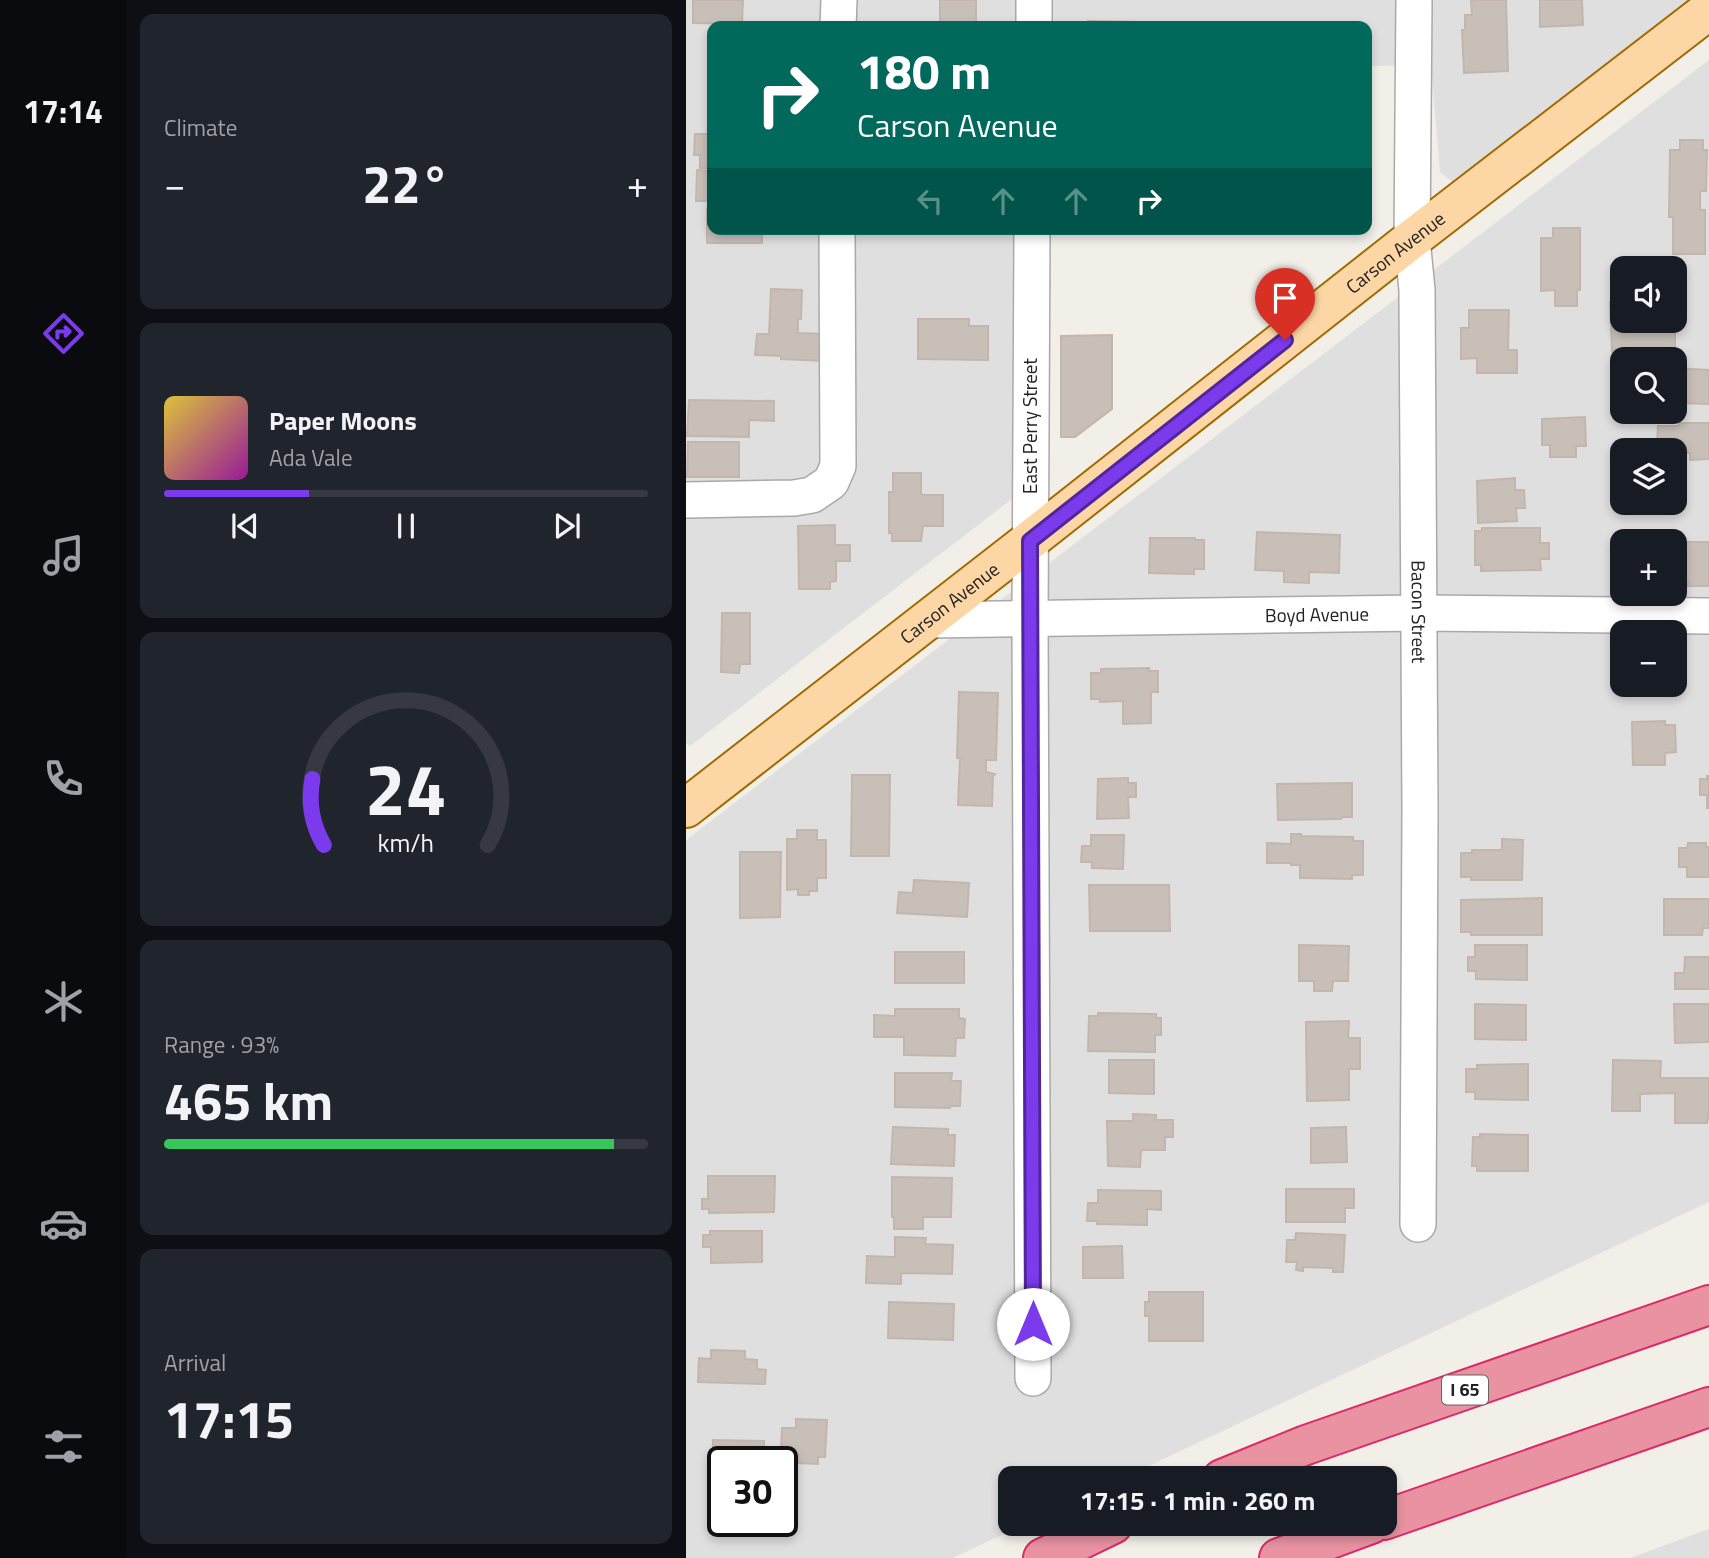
<!DOCTYPE html>
<meta charset="utf-8">
<style>
body{margin:0;font-family:"Titillium Web",sans-serif;background:#20242c;color:#f1f3f6;height:100vh;display:flex;flex-direction:column;font-size:26px;white-space:nowrap}
*{box-sizing:border-box;margin:0}
p{font-size:23px;color:#9ea1a6}
.icon{flex:none;width:38px;height:38px;fill:none;stroke:currentColor;stroke-width:2;stroke-linecap:round;stroke-linejoin:round}
.map{position:relative;flex:1;overflow:hidden}
.drawer{display:flex;flex-direction:column;gap:14px;padding:14px;background:#0d0f14;width:560px}
.drawer>*{flex:none}
.hud{position:absolute;left:21px;top:21px;width:665px;height:214px;border-radius:14px;box-shadow:0 4px 10px #0003;background:#00695c;color:#fff;overflow:hidden}
.fabs{position:absolute;left:924px;top:256px;display:grid;gap:14px}
.fabs a{display:grid;place-items:center;width:77px;height:77px;border-radius:14px;background:#171b24;box-shadow:0 4px 10px #0003;font-size:35px}
.speed{position:absolute;left:21px;top:1446px;display:flex;gap:14px;font-size:35px;font-weight:700;text-align:center}
.speed>*{display:grid;place-content:center;width:91px;height:91px;border-radius:50%;background:#171b24;box-shadow:0 4px 10px #0003;line-height:1}
.speed .limit{border:4px solid #111;border-radius:10px;background:#fff;color:#111}
.pin{position:absolute;display:grid;place-items:center;width:60px;height:60px;color:#fff;margin:-72px -30px;border-radius:50% 50% 50% 0;rotate:-45deg;box-shadow:0 0 7px #0007}
.pin .icon{rotate:45deg}
.me{position:absolute;width:77px;margin:-38px;rotate:0deg;stroke-linejoin:round;filter:drop-shadow(0 0 5px #0008)}
.turn{display:flex;align-items:center;gap:24px;height:147px;padding:0 35px;font-size:32px}
.turn .icon{width:91px;height:91px;stroke-width:2.5}
.turn b{display:block;font-size:49px;line-height:60px}
.lanes{display:flex;align-items:center;height:66px;padding:0 35px;background:#0003;justify-content:center;gap:35px;direction:ltr}
.lanes .off{opacity:.35}
.big{font-size:52px;font-weight:700;line-height:1.1}
.drawer .card{flex:1;display:flex;flex-direction:column;justify-content:center;gap:10px;min-width:0;padding:0 24px;border-radius:14px;background:#20242c}
.drawer .dial{align-items:center;gap:0}
.dial svg{height:182px;overflow:visible;fill:none;stroke:#363941;stroke-width:7;stroke-linecap:round;text-anchor:middle}
.dial text{fill:#f1f3f6;stroke:none}
.song{display:flex;align-items:center;gap:21px}
.cover{width:84px;height:84px;border-radius:10px;background:linear-gradient(135deg,hsl(50 70% 55%),hsl(300 70% 35%))}
.played{height:7px;border-radius:4px;background:linear-gradient(90deg,#7c3aed 30%,#363941 30%)}
.keys{display:flex;justify-content:space-around;direction:ltr}
.heat{display:flex;justify-content:space-between;align-items:center;font-size:38px;direction:ltr}
.charge{height:10px;border-radius:5px;background:linear-gradient(90deg,#34c759 93%,#363941 0)}
.trip{position:absolute;left:312px;top:1466px;width:399px;height:70px;border-radius:14px;background:#171b24;box-shadow:0 4px 10px #0003;font-weight:700;line-height:70px;text-align:center}
main{display:flex;flex:1;min-height:0}
.dock{display:flex;flex-direction:column;width:126px;justify-content:space-around;align-items:center;background:#090b0e;color:#9ea1a6}
.dock .icon{width:49px;height:49px}
.dock .current{color:#7c3aed}
.dock b{font-size:32px;color:#f1f3f6}
.map>svg:first-child{display:block}
.residential{fill:#e0dfdf;fill-rule:evenodd}
.building{fill:#c7bfb8;stroke:#c4b6ab;stroke-width:2}
.lines{fill:none;stroke-linecap:round;stroke-linejoin:round}
.minor-casing{stroke:#a9a9a9;stroke-width:38}
.major-casing{stroke:#a06b00;stroke-width:42}
.highway-casing{stroke:#dc2a67;stroke-width:42}
.minor{stroke:#fff;stroke-width:35}
.major{stroke:#fcd6a4;stroke-width:38}
.highway{stroke:#e892a2;stroke-width:38}
.route-casing{stroke:#51269a;stroke-width:18}
.route{stroke:#7c3aed;stroke-width:12}
.labels{text-anchor:middle;stroke-width:5;stroke-linejoin:round;paint-order:stroke}
.shield{fill:#fff;stroke:#646464;stroke-width:2}
.shield-label{font-size:18px;font-weight:bold;fill:#222}
.street-label{font-size:19px;fill:#222;stroke:#fff}
</style>
<main>
<nav class="dock">
<b>17:14</b>
<svg class="icon current" aria-label="directions" viewBox="0 0 24 24"><path d="M12 3l9 9-9 9-9-9zM9 14v-3h6M13 9l2 2-2 2"/></svg>
<svg class="icon" aria-label="music" viewBox="0 0 24 24"><path d="M9 18V5l10-2v13"/><circle cx="6" cy="18" r="3"/><circle cx="16" cy="16" r="3"/></svg>
<svg class="icon" aria-label="phone" viewBox="0 0 24 24"><path d="M5 4h4l2 5-3 2q2 4 5 5l2-3 5 2v4C11 20 4 13 5 4z"/></svg>
<svg class="icon" aria-label="climate" viewBox="0 0 24 24"><path d="M12 3v18M4 7l16 10M4 17L20 7"/></svg>
<svg class="icon" aria-label="car" viewBox="0 0 24 24"><path d="M5 17H2v-5l4-1 3-4h7l3 4 3 1v5h-3M9 17h6M6 11h13"/><circle cx="7" cy="17" r="2"/><circle cx="17" cy="17" r="2"/></svg>
<svg class="icon" aria-label="filters" viewBox="0 0 24 24"><path d="M4 7h16M4 17h16"/><circle cx="9" cy="7" r="2"/><circle cx="15" cy="17" r="2"/></svg>
</nav>
<section class="drawer">
<div class="card"><p>Climate</p>
<div class="heat"><a>−</a><b class="big">22°</b><a>+</a></div>
</div>
<div class="card">
<div class="song"><i class="cover"></i><div><b>Paper Moons</b><p>Ada Vale</p></div></div>
<div class="played"></div>
<div class="keys"><svg class="icon" aria-label="previous" viewBox="0 0 24 24"><path d="M18 5L8 12l10 7zM5 5v14"/></svg><svg class="icon" aria-label="pause" viewBox="0 0 24 24"><path d="M8 5v14M16 5v14"/></svg><svg class="icon" aria-label="next" viewBox="0 0 24 24"><path d="M6 5l10 7-10 7zM19 5v14"/></svg></div>
</div>
<div class="card dial"><svg viewBox="0 0 100 80">
<path d="M14 69A42 42 0 1 1 86 69"/>
<path d="M14 69A42 42 0 0 1 9 40" stroke="#7c3aed"/>
<text x="50" y="56" font-size="32" font-weight="700">24</text>
<text x="50" y="72" font-size="11">km/h</text>
</svg></div>
<div class="card"><p>Range · 93%</p><b class="big">465 km</b><div class="charge"></div></div>
<div class="card"><p>Arrival</p><b class="big">17:15</b></div>
</section>
<div class="map">
<svg width="1023" height="1558" viewBox="0 0 1023 1558">
<rect width="100%" height="100%" fill="#f2efe9"/>
<path class="residential" d="M0,0H1004L768,183L754,172L745,65L681,66V26H26V229H327L326,499L4,746L0,743Z
M1023,60V1202L435,1479H324V1524H339L267,1558H0V840ZM936,268H989V320H936ZM936,359H989V411H936ZM936,450H989V502H936ZM936,541H989V593H936ZM936,632H989V684H936ZM37,1461H96V1521H37Z
M1023,1529V1558H944Z"/>
<path class="building" d="M7,0H57L56,24L7,23Z
M254,0H290V26H254Z
M785,0H820L822,71L778,73L776,30H779V15H786Z
M854,0H896L897,25L854,27Z
M402,21L456,22V26H402Z
M22,50H26V74H22Z
M9,134H26V168H14V155H8Z
M994,140H1017V150H1021L1020,191H1014V210H1019V254H987V217H983L984,150H994Z
M11,170L26,171V201H10Z
M21,209H26V229H76V243H21Z
M867,228H894V290H891V306H869V290L855,291V238H867Z
M85,289L116,290L115,319H112V333L140,334L139,361L95,359V356L69,355L71,334H83Z
M936,301V320H989V350L926,352L924,302Z
M783,310H823L822,350H831V373H791V358L775,359V328H783Z
M232,319H283V326H302V360L232,359Z
M426,335V409L389,437H375V336Z
M989,368L1023,370V404L989,403Z
M3,400L88,401V421L63,420V437L1,436Z
M899,417L900,446H890V457H864V445H856V419Z
M993,423H1023V459L1004,460V453H992V443L971,444L972,426H993Z
M2,442H53V477H1Z
M207,473H235V493L237,495H257V526H237L235,541H206V533H203V492H207Z
M829,478V490H838L839,508H830L831,521L792,523L791,481Z
M149,525V545H164V561H150V581L144,582V589H113L112,526Z
M796,528H854V543H863V559H854L855,570L795,571V565H789V531H796Z
M571,532L654,535L653,573L623,572V583L598,582V571L569,570Z
M464,538H509V540H518V569H508V574L463,573Z
M989,542H1023V586H1002V581H996L997,585L989,586Z
M36,613H64V664H54L53,673L35,672Z
M463,668V671H472V692H465V723L437,724V701L414,702V699H405V673H415V669Z
M273,692L312,693L310,760H300V772L309,774L307,776L306,806L272,805L274,758H271Z
M979,721V725H989L990,752L979,753V765H947L946,722Z
M166,775H204L203,856H165Z
M1021,776H1023V808H1021V795H1014V779H1021Z
M442,778V783H450V797H442L443,818L411,819L412,779Z
M666,783V817H656L655,819L592,820L591,784Z
M111,830H131V840H140V878H131V891H123V895H112V889L101,890V839H111Z
M605,834H615V836L667,837V841H677V875H666V879L614,878V865H605V863H581V843L605,844Z
M405,835H438L437,869L406,868V862H395L396,846H405Z
M816,839L837,840L836,880H785V877H775V853H786V850H816Z
M1002,843H1020V847H1023V877H1001V867H993V848H1001Z
M54,852H95L94,917L54,918Z
M228,880L283,883L281,917L211,913L213,892L227,893Z
M403,885H483L484,931H404Z
M856,898V935H785V932H775V900Z
M978,899H1023V928H1017L1016,935H978Z
M613,945L663,946L662,981H647L646,991H628V981H613Z
M789,945H841V980L790,979V971H782V957H789Z
M209,952H278V983H209Z
M999,957H1023V989H989V973H998Z
M789,1004L840,1005V1040L789,1039Z
M988,1004H1023V1042L989,1043Z
M209,1009H273V1018L279,1019L278,1038H270L269,1056L218,1055V1037H188V1015L209,1016Z
M412,1013L470,1014V1018H475V1035H469V1052L402,1051L403,1016H412Z
M663,1021L662,1038H674V1069H663V1100L621,1101L620,1022Z
M423,1060H468V1094L423,1093Z
M927,1060L975,1061L974,1078H1023V1112L1021,1123H989V1093L954,1094V1111H926Z
M842,1064V1100L789,1099V1092H780V1069H791V1065Z
M209,1073H266L265,1081H275L274,1106H264V1108L209,1107Z
M447,1114L470,1115V1120H487V1137H479V1150H455L454,1167L422,1166L421,1121H447Z
M207,1127L262,1129V1135H269L268,1166L205,1164Z
M660,1127L661,1162L625,1163V1128Z
M794,1134L842,1135V1171H791V1166H786L787,1137H794Z
M22,1176H89L88,1212L23,1213V1209H16V1199H22Z
M206,1177L266,1178L265,1217H237V1229H208V1217H206Z
M600,1189H668V1208H659V1222H600Z
M412,1190L475,1191V1210L461,1209V1225L411,1224V1221H401L402,1203H412Z
M24,1231H76V1262L25,1263V1247H17V1235H24Z
M610,1233L659,1235L657,1272H647V1268L617,1267V1271L610,1270L611,1262H600L601,1240H609Z
M209,1237L240,1238L239,1244L267,1245L266,1274L215,1273V1284L180,1283L181,1256L209,1257Z
M436,1246L437,1278H397V1247Z
M463,1292H517V1341H463V1316H459V1302H463Z
M203,1302L268,1304L267,1340L202,1338Z
M25,1350L59,1351V1359L71,1360V1369L80,1370L79,1384L12,1382L13,1358L25,1359Z
M110,1419L141,1420L139,1457H132V1464L112,1463L113,1455H108V1449L95,1448L96,1428H110Z
M27,1440L78,1441V1461H37V1470H27Z"/>
<g class="lines">
<g class="minor-casing">
<g id="minor">
<path id="s1" d="M728,0L726,239L731,290L734,811L732,1224"/>
<path d="M152,26L153,0"/>
<path d="M348,26V0"/>
<path d="M346,229L344,619L347,1378"/>
<path d="M0,500L108,498L126,495L145,482L152,466L151,229"/>
<path id="s2" d="M241,620L733,613L1023,616"/>
</g>
</g>
<g class="major-casing">
<g id="major">
<path id="s3" d="M0,808L343,541L726,239L1023,10"/>
</g>
</g>
<g class="highway-casing">
<path id="highway" d="M536,1479L620,1445L1023,1305
M698,1520L1023,1407
M357,1558L427,1524
M593,1558L685,1524"/>
</g>
<use href="#minor" class="minor"/>
<use href="#major" class="major"/>
<use href="#highway" class="highway"/>
</g>
<g class="lines">
<g class="route-casing">
<path id="route" d="M347,1324L344,541L599,340"/>
</g>
<use href="#route" class="route"/>
</g>
<g class="labels">
<rect class="shield" x="756" y="1375.5" width="46" height="29" rx="5"/>
<g class="shield-label">
<text x="779" y="1396">I 65</text>
</g>
<g class="street-label">
<text dy="7" stroke="none"><textPath href="#s3" startOffset="901">Carson Avenue</textPath></text>
<text transform="translate(344 426) rotate(-90)" y="7">East Perry Street</text>
<text dy="7" stroke="none"><textPath href="#s3" startOffset="334">Carson Avenue</textPath></text>
<text dy="7" stroke="none"><textPath href="#s1" startOffset="612">Bacon Street</textPath></text>
<text dy="7" stroke="none"><textPath href="#s2" startOffset="390">Boyd Avenue</textPath></text>
</g>
</g>
</svg>
<div class="fabs">
<a><svg class="icon" aria-label="sound" viewBox="0 0 24 24"><path d="M4 9h4l5-4v14l-5-4H4zM17 9q2 3 0 6"/></svg></a>
<a><svg class="icon" aria-label="search" viewBox="0 0 24 24"><circle cx="10" cy="10" r="6"/><path d="M15 15l6 6"/></svg></a>
<a><svg class="icon" aria-label="layers" viewBox="0 0 24 24"><path d="M12 4l9 5-9 5-9-5zM3 14l9 5 9-5"/></svg></a>
<a>+</a>
<a>−</a>
</div>
<div class="speed"><div class="limit">30</div></div>
<div class="pin" style="left:599px;top:340px;background:#d93025"><svg class="icon" aria-label="arrive" viewBox="0 0 24 24"><path d="M6 21V4h12l-3 4 3 4H6"/></svg></div>
<svg class="me" style="left:347px;top:1324px" viewBox="-20 -20 40 40"><circle r="19" fill="#fff"/><path d="M0-13L10 11 0 6-10 11z" fill="#7c3aed"/></svg>
<div class="trip">17:15 · 1 min · 260 m</div>
<div class="hud">
<div class="turn"><svg class="icon" aria-label="right" viewBox="0 0 24 24"><path d="M7 20v-9h11M14 6l5 5-5 5"/></svg><div><b>180 m</b>Carson Avenue</div></div>
<div class="lanes"><svg class="icon off" aria-label="left" viewBox="0 0 24 24"><path d="M17 20v-9H6M10 6l-5 5 5 5"/></svg><svg class="icon off" aria-label="ahead" viewBox="0 0 24 24"><path d="M12 20V5M6 11l6-6 6 6"/></svg><svg class="icon off" aria-label="ahead" viewBox="0 0 24 24"><path d="M12 20V5M6 11l6-6 6 6"/></svg><svg class="icon" aria-label="right" viewBox="0 0 24 24"><path d="M7 20v-9h11M14 6l5 5-5 5"/></svg></div>
</div>
</div>
</main>
